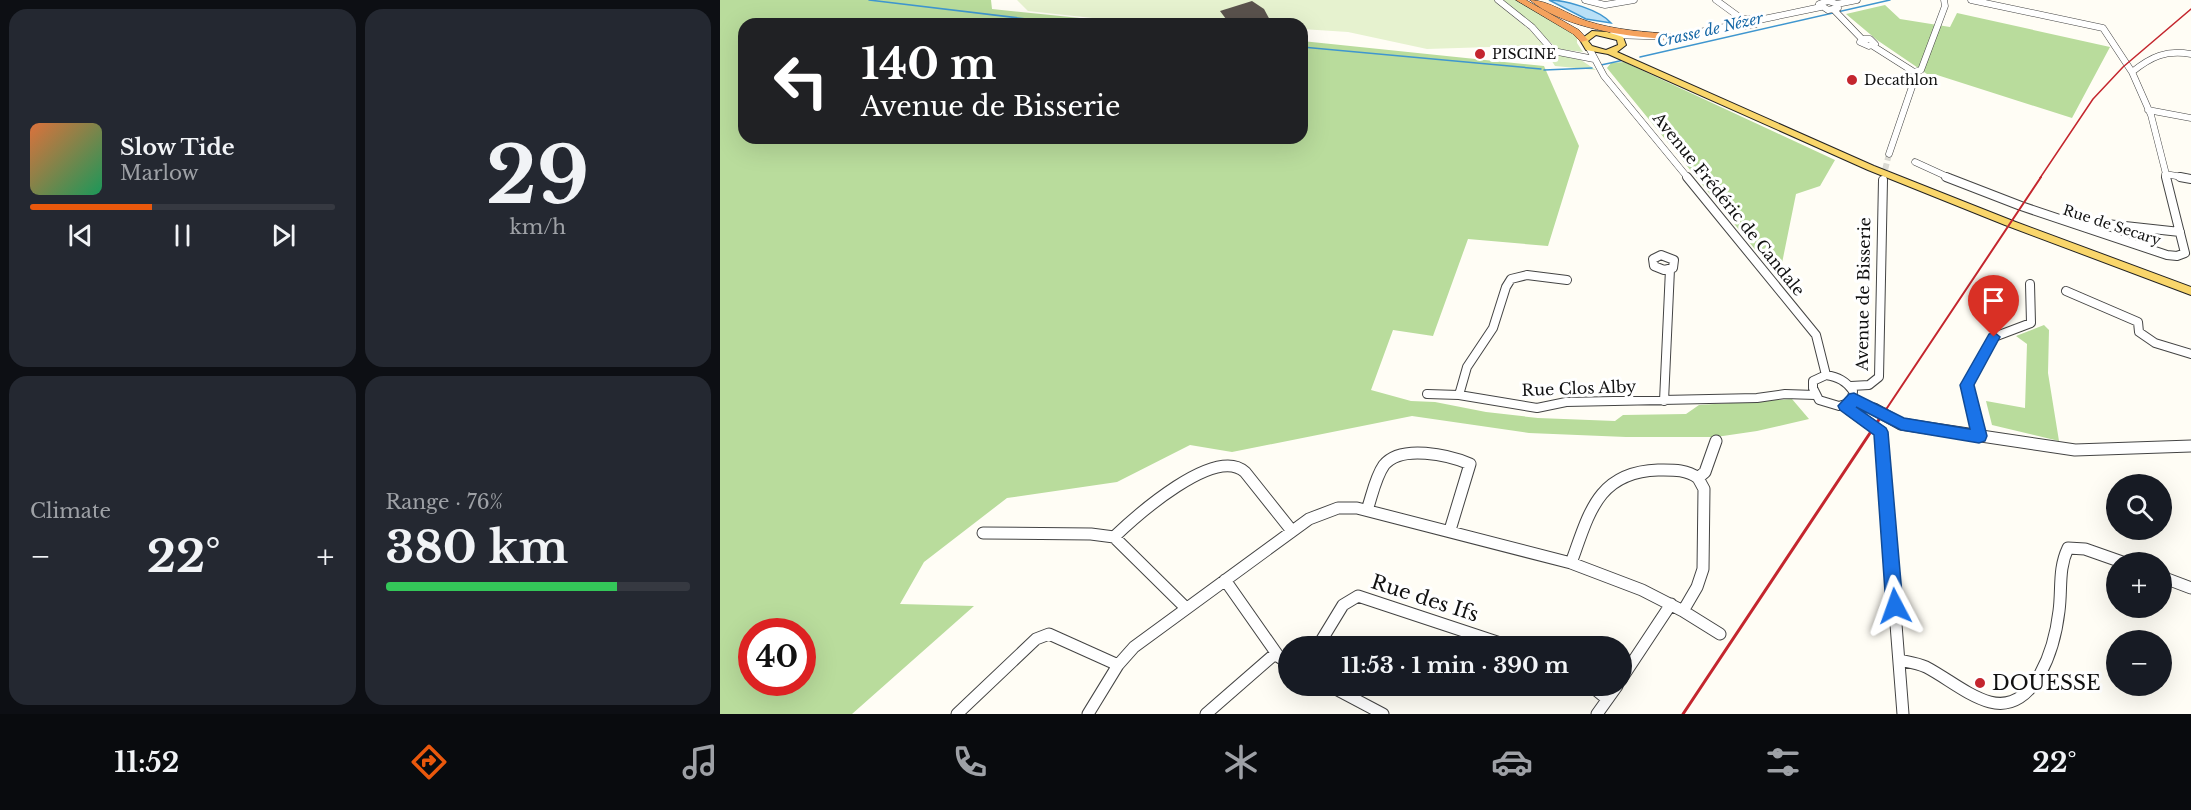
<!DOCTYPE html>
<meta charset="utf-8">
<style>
body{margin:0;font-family:"Libre Baskerville",serif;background:#242831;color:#f1f3f6;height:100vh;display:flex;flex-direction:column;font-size:22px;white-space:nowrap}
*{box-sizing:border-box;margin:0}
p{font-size:20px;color:#9ea1a6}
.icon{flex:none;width:33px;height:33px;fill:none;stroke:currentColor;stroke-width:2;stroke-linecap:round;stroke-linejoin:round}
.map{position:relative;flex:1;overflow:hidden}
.details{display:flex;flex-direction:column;gap:9px;padding:9px;background:#0d0f14;width:720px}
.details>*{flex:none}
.guide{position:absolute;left:18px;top:18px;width:570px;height:126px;border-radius:18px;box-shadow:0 6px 24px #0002;background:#202124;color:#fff;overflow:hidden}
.controls{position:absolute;left:1386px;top:474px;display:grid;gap:12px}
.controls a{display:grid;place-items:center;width:66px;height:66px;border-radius:50%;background:#171b24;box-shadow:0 6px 24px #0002;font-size:30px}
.speed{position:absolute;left:18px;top:618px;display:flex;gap:12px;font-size:30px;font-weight:700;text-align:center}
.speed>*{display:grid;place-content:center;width:78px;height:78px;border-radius:50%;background:#171b24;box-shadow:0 6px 24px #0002;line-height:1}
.speed .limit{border:9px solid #d22;background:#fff;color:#111}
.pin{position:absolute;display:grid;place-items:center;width:51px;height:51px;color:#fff;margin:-62px -26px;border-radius:50% 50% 50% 0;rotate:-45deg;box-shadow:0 0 6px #0007}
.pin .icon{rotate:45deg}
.me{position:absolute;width:66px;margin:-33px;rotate:356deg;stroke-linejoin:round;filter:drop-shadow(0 0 4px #0008)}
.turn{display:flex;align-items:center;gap:21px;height:126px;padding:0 24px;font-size:27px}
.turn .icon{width:78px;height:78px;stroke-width:2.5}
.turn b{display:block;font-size:42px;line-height:51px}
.big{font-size:45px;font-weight:800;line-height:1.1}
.details .tile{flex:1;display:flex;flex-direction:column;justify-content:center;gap:9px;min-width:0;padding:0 21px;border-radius:18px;background:#242831}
.details .dial{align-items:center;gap:0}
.dial b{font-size:78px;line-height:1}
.song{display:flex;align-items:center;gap:18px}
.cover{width:72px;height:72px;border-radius:9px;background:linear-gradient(135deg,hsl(20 70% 55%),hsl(150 70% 35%))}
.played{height:6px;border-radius:3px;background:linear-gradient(90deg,#ea580c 40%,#363941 40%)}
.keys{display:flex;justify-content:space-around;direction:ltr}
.heat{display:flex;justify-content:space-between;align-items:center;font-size:33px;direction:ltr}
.charge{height:9px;border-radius:4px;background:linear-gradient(90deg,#34c759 76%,#363941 0)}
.details .tiles{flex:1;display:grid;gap:9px;grid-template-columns:repeat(2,1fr)}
.trip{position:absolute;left:558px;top:636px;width:354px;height:60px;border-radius:30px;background:#171b24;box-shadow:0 6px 24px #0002;font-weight:800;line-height:60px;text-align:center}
.tabs{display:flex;height:96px;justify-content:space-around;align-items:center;background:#090b0e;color:#9ea1a6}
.tabs .icon{width:42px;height:42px}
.tabs .active{color:#ea580c}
.tabs b{font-size:27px;color:#f1f3f6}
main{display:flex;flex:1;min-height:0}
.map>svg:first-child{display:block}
.green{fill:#d5ebbd}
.forest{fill:#b9dc9c;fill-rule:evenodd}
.pitch{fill:#e6f2cf}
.water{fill:#b9e0f7;stroke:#3f96cf;stroke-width:1.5}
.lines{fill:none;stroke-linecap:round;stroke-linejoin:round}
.stream{stroke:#3f96cf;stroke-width:1.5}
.building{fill:#5a524d}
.minor-tunnel-far1{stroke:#dbdad3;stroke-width:6;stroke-dasharray:6 3;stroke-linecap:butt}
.minor-tunnel{stroke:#dbdad3;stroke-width:8;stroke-dasharray:8 4.5;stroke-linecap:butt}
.minor-far2-casing{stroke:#444;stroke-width:7}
.minor-far1-casing{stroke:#444;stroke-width:10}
.minor-casing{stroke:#444;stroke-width:13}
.major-casing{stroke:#222;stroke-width:2}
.highway-casing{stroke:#222;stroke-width:1}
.minor-far2{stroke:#fff;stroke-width:6}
.minor-far1{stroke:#fff;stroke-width:8}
.minor{stroke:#fff;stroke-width:11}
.major{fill:#f9d66b;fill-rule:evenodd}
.highway{fill:#f5a25d;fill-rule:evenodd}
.rail-far2{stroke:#c4262e;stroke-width:1.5}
.rail-far1{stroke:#c4262e;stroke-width:2}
.rail{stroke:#c4262e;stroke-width:3}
.route{fill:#1a73e8;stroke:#114b97;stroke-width:1.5}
.poi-dot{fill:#c4262e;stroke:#fff;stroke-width:2}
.labels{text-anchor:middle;stroke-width:6;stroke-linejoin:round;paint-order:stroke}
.far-poi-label{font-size:14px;fill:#111;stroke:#fff;text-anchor:start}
.far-street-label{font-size:14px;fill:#111;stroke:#fff}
.far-water-label{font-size:15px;font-style:italic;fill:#1768a6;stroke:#fff}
.street-label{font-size:16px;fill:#111;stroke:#fff}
.near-street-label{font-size:20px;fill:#111;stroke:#fff}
.near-poi-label{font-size:20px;fill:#111;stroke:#fff;text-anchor:start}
</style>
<main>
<section class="details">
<div class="tiles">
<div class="tile">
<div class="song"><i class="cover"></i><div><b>Slow Tide</b><p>Marlow</p></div></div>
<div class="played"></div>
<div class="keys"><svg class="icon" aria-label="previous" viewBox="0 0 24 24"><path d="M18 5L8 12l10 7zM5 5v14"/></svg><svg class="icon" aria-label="pause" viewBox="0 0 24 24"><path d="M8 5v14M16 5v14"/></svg><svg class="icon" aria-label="next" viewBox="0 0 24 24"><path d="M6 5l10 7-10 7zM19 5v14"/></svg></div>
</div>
<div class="tile dial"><b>29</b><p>km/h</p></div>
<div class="tile"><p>Climate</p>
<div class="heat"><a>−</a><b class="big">22°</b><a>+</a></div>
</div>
<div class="tile"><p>Range · 76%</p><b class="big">380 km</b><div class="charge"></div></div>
</div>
</section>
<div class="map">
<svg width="1471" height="714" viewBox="0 0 1471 714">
<rect width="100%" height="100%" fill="#fffdf5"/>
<path class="green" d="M783,0H796L850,31L857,38V43L863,52L838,49Z
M826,52L861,60L876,70L835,66Z"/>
<path class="forest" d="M0,0H271L272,9L419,24H24V138H582V41L824,66L859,146L828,246L748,239L713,336L673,330L651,390L691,401L715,402L766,412L818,418L895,421L903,415L966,414L979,405L1072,399L1089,419L1037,431L996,437H906L809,433L692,416L512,452L470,445L397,482L287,498L204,562L180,604L254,606L132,714H0ZM32,632H82V682H32Z
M1165,5L1180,19L1230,27L1237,13L1390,47L1352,118L1214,74H1207L1157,40L1126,14Z
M904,62L1115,160L1100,186L1076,194L1060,273L1056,275L887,68L891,63Z
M1324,325L1329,330L1328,373L1339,441L1272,425L1266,401L1305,408L1307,344L1296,336Z"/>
<path class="pitch" d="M297,0H774L824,42V48L801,46L707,49L628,32L582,29V24H428L308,11Z"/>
<path class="water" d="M829,0C846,0 880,10 891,23L866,19Z"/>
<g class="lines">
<path class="stream" d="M149,0L324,21
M327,21L353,24
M582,47L821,69
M920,57L1170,0
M881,65L904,60
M824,70L872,68"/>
</g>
<path class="building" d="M532,1L544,9L551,22L544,24L509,23L500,11Z"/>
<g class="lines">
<path class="minor-tunnel-far1" d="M1163,178L1169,154"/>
<path class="minor-tunnel" d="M1163,180L1164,177"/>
<g class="minor-far2-casing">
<path id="minor-far2" d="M778,0L812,27L833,51L874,59
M865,0L885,5L914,0
M996,0L1022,19
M1251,0L1383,28L1412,72L1431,115L1447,178
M1108,1L1117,4L1118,8L1108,10L1099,4Z
M1117,4L1137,0
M1114,10L1142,39
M1020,19H1030L1036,24L1024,26L1018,23Z
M1034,21L1101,7
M892,35L955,37L1019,24
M1142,39H1150L1155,44L1149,46L1140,42Z
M1153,46L1194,72
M869,48L884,76L968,178
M1194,72L1201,70L1225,6L1224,0
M1412,72C1432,56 1446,50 1471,54
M1428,110L1471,118
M1169,154L1195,78L1194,72
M1195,162L1230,178
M1445,174L1468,178"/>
</g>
<g class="minor-far1-casing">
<path id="minor-far1" d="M967,177L1096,335L1106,375
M1226,177L1301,206L1447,255L1457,256L1465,253L1446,177
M1460,177L1471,179
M1350,220L1460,232
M941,255L954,260L953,268L944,270L934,266L933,259Z
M1346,291L1418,322L1419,332L1435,343L1471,354
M1106,375C1118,377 1126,381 1133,391L1132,402L1119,406L1099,400L1093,388V381Z
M1131,386L1149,385L1159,377L1163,180
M707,394L739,395L817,408L846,402L1037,398L1065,394L1095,395
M739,395L747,367L773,328L786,287L791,279L807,275L847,280
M1134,398L1157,411
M944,401L950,269
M1125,406L1132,411
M1253,411L1247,385L1274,337L1311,323L1310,284"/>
</g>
<g class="minor-casing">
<path id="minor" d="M1129,409L1161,432L1183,714
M1154,409L1181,424L1355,450L1471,446
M1253,409L1259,436
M647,510C652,496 655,478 664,465C681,444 729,455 750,464L730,530
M263,533L371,534L394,537L466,608
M394,537C416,516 495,445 525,472L572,531
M851,563C869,514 877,472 938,470C952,470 966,469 978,478
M1442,577L1471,588
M505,580L559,657L568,663
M963,611L977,587L983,569L984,489L978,478L985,472L996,441
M598,646L623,605L638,596L789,646
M1179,660C1188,662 1197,663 1206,667C1227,678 1248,696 1270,702C1316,714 1335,645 1339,611C1342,589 1338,569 1348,548L1365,549L1402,562
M902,678L951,604
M610,686L663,714
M871,686L887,699
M237,714L316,639L329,634L398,665
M368,714L398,665L414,647L589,519L618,508H637L851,563L922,590L963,611L1000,634
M486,714L556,653
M877,714L897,686"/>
</g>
<g class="major-casing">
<path id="major" d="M872,31L887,32L903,37L906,45L897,52L1154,166L1293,221L1471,287V295L1285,225L1148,170L888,54L866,50L860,40ZM876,35L897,40L898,45L886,50L872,46L868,41Z"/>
</g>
<g class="highway-casing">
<path id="highway" d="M796,0H806L859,30L868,40L861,42L853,34Z
M810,0C829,0 848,15 867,21C895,30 925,32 955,34L959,37C953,42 941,39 933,38C895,35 839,25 810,0Z"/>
</g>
<use href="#minor-far2" class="minor-far2"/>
<use href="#minor-far1" class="minor-far1"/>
<use href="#minor" class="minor"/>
<use href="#major" class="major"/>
<use href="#highway" class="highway"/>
<path class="rail-far2" d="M1320,178L1373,99L1403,67L1471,9"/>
<path class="rail-far1" d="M1165,411L1321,177"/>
<path class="rail" d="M963,714L1166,409"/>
</g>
<path class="route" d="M1274,332L1280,337L1254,385L1267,436L1265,441L1259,443L1181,430L1136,407L1166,428L1168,432L1183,606L1181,611L1175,614L1169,611L1166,606L1154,435L1120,410L1118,406L1129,394L1134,393L1184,418L1250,429L1240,385L1269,334Z"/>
<g class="poi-dot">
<circle cx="760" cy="54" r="6"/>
<circle cx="1132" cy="80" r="6"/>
<circle cx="1260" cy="683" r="6"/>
</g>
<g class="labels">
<g class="far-poi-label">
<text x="772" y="59">PISCINE</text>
<text x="1144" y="85">Decathlon</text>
</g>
<g class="far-street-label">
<text transform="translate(1392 225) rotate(18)" y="5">Rue de Secary</text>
</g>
<g class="far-water-label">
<text transform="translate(990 30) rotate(-13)" y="5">Crasse de Nézer</text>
</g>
<g class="street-label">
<text transform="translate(1009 204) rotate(51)" y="6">Avenue Frédéric de Candale</text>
<text transform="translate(1143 294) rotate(-89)" y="6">Avenue de Bisserie</text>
<text transform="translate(859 388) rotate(-2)" y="6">Rue Clos Alby</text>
</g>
<g class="near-street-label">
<text transform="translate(705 598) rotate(18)" y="7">Rue des Ifs</text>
</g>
<g class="near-poi-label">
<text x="1272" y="690">DOUESSE</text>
</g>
</g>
</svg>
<div class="controls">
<a><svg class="icon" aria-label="search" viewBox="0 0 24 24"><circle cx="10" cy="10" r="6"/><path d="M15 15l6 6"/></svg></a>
<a>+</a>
<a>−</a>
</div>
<div class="speed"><div class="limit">40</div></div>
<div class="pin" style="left:1274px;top:337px;background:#d93025"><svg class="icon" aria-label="arrive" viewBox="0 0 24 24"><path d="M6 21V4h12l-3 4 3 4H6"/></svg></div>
<svg class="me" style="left:1175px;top:606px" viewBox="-20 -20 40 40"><path d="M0-17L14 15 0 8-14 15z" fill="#1a73e8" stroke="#fff" stroke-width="4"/></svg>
<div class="trip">11:53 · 1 min · 390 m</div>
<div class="guide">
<div class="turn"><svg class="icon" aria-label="left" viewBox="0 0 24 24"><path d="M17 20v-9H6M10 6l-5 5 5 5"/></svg><div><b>140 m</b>Avenue de Bisserie</div></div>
</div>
</div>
</main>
<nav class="tabs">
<b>11:52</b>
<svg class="icon active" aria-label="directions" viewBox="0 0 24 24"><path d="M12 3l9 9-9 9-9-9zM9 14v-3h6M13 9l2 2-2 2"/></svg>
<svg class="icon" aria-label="music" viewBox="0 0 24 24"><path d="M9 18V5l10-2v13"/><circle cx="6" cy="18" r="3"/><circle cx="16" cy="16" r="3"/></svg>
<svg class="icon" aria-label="phone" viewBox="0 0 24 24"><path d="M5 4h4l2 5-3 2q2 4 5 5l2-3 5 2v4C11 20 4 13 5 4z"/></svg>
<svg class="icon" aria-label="climate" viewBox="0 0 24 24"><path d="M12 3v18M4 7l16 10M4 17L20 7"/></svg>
<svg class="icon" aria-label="car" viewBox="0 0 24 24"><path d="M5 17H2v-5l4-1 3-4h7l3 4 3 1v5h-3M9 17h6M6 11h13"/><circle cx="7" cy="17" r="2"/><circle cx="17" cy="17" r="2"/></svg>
<svg class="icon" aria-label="filters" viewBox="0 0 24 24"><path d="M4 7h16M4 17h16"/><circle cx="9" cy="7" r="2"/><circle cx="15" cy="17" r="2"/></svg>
<b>22°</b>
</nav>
